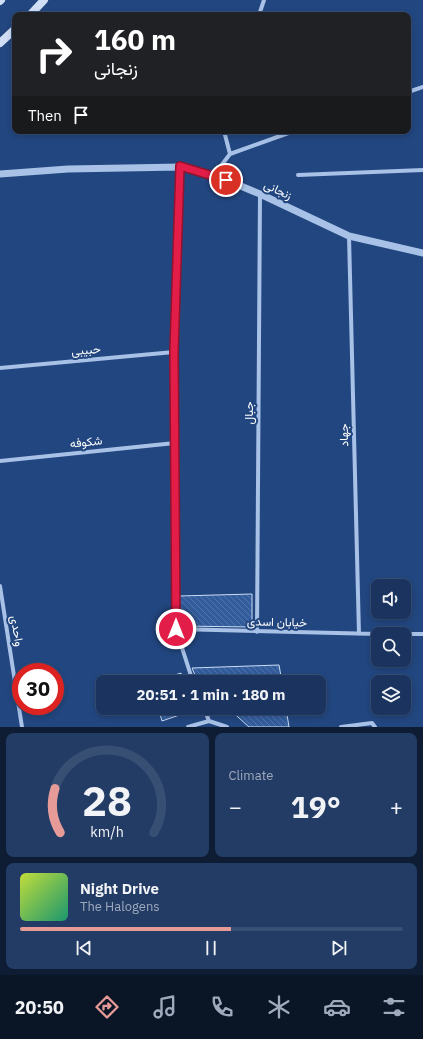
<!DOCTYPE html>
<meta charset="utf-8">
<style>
body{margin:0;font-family:"IBM Plex Sans",Vazirmatn,sans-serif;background:#233c65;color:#f1f3f6;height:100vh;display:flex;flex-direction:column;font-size:15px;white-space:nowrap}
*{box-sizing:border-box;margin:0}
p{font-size:13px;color:#9faabd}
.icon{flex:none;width:22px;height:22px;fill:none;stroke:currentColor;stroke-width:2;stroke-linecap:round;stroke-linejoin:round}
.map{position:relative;height:727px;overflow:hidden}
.sheet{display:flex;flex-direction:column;gap:6px;padding:6px;background:#0e1d34;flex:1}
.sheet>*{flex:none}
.banner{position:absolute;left:12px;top:12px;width:399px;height:122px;border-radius:8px;box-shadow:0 2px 6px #0003,0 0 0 1px #384f74;background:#202124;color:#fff;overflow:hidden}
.fabs{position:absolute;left:371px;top:579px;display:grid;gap:8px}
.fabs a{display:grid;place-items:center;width:40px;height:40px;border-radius:8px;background:#1a345f;box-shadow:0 2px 6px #0003,0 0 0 1px #384f74;font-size:20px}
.speed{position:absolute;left:12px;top:663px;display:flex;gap:8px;font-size:20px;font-weight:700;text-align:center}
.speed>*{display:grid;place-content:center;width:52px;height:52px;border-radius:50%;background:#1a345f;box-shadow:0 2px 6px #0003,0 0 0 1px #384f74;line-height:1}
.speed .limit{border:6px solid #d22;background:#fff;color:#111}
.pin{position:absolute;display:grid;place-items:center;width:34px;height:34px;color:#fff;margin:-17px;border:2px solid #fff;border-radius:50%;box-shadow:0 1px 4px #0007}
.me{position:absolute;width:44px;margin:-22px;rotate:0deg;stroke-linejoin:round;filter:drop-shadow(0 0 3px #0008)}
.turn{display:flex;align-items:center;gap:14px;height:84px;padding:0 16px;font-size:18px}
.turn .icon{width:52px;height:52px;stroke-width:2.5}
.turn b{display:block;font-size:28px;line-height:34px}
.then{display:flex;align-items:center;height:38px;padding:0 16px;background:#0003;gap:8px;font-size:15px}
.big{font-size:30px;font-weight:800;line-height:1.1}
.sheet .card{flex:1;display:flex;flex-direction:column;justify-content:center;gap:6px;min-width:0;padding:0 14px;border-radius:8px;background:#233c65}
.sheet .dial{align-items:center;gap:0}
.dial svg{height:104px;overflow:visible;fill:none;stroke:#384f74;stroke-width:7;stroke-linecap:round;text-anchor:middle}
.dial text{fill:#f1f3f6;stroke:none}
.song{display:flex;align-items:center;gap:12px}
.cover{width:48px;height:48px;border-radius:6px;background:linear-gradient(135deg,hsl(70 70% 55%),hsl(160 70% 35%))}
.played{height:4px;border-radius:2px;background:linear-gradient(90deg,#e69b98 55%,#384f74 55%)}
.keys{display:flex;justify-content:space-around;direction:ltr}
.heat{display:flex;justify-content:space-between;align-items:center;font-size:22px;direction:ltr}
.sheet .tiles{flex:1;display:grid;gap:6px;grid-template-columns:1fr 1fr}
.card:last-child{grid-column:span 2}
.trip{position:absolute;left:96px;top:675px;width:230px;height:40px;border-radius:8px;background:#1a345f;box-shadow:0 2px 6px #0003,0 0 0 1px #384f74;font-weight:800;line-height:40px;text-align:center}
.tabs{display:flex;height:64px;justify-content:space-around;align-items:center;background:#0a1526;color:#9faabd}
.tabs .icon{width:28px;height:28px}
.tabs .active{color:#e69b98}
.tabs b{font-size:18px;color:#f1f3f6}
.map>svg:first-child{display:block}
.building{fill:url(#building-back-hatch);stroke:#cbdcf5}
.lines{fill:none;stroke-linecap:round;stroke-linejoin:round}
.minor{stroke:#a7c1e7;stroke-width:4}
.tertiary{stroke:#a7c1e7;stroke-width:7}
.secondary{stroke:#d1dff6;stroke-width:8}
.route-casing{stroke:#92132f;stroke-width:10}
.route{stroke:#e11d48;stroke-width:7}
.labels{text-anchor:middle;stroke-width:4;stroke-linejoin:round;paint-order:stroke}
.street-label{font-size:12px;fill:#fff;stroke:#22467f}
</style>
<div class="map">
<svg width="423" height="727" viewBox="0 0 423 727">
<defs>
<pattern id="building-back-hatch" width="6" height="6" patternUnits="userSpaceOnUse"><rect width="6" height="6" fill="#325c9c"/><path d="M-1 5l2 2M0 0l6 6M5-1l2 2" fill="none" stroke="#5174ab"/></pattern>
</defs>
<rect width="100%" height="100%" fill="#22467f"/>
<path class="building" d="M252,594V627L179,626V596Z
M279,665L282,682H198L192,668Z
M181,673L184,682H153Z
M158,708H193L194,710L162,721Z
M228,708H286L289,727H249Z"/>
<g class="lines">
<path class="minor" d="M259,15L264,0
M408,92L423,87
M230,154L294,131
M181,167L174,352L176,629L193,682
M214,175L230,154L224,131
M298,175L423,170
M349,236L359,634
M0,368L174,352
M0,461L175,443
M0,586L22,727
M176,629L378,634
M257,632L260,194
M404,634H423
M204,708L209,721L227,727
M188,727L209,721
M341,727L372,723L375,727"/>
<path class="tertiary" d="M0,174L68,169L181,167L214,175L260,194L349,236L423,253"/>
<path class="secondary" d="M0,1L1,0
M30,15L44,0
M0,43L15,29"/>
</g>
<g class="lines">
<g class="route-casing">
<path id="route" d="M176,629L174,352L180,166L226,180"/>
</g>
<use href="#route" class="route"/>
</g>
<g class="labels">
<g class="street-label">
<text transform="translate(278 190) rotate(25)" y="4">زنجانی</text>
<text transform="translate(86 350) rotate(-5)" y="4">حبیبی</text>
<text transform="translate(249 413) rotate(-90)" y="4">جبال</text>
<text transform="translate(344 435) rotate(-91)" y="4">جهاد</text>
<text transform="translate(86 442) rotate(-6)" y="4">شکوفه</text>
<text transform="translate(277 622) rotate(1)" y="4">خیابان اسدی</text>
<text transform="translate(17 631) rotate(81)" y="4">واحدی</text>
</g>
</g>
</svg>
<div class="fabs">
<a><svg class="icon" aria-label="sound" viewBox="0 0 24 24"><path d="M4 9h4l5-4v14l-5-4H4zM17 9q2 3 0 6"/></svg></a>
<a><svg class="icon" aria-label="search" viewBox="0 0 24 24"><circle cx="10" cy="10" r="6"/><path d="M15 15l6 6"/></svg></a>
<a><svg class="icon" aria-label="layers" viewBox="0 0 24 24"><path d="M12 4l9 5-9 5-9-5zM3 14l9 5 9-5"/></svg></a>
</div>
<div class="speed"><div class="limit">30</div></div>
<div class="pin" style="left:226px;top:180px;background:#d93025"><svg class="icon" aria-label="arrive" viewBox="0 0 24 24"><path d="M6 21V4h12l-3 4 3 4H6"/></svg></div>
<svg class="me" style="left:176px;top:629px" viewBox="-20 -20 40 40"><circle r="17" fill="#e11d48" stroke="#fff" stroke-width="3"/><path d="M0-11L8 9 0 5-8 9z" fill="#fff"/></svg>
<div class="trip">20:51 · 1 min · 180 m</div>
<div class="banner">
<div class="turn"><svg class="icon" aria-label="right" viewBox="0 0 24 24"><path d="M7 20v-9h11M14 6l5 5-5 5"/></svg><div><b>160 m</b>زنجانی</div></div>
<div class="then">Then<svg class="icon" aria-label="arrive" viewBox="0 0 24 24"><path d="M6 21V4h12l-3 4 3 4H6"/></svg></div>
</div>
</div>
<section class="sheet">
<div class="tiles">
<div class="card dial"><svg viewBox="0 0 100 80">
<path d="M14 69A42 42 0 1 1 86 69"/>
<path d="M14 69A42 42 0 0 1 10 35" stroke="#e69b98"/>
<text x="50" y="56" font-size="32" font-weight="700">28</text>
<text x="50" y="72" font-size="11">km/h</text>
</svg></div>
<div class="card"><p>Climate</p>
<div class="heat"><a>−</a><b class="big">19°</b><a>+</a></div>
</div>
<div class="card">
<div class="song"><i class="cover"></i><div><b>Night Drive</b><p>The Halogens</p></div></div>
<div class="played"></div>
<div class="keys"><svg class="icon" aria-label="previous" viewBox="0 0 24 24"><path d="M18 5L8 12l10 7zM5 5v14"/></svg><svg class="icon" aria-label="pause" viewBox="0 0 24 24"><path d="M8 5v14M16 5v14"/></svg><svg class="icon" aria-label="next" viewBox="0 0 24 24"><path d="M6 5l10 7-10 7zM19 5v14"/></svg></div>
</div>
</div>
</section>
<nav class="tabs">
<b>20:50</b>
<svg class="icon active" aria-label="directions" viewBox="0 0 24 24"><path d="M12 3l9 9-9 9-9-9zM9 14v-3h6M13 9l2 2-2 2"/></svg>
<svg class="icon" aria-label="music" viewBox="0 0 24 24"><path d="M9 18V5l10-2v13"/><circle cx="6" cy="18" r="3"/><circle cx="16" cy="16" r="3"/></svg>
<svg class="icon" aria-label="phone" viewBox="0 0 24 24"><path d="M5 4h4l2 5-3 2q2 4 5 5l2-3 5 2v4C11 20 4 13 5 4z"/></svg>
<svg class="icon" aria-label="climate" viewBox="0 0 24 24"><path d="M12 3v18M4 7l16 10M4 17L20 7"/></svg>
<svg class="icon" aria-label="car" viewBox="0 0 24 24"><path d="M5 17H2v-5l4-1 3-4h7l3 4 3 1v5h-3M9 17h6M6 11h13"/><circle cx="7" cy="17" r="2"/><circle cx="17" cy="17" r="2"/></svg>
<svg class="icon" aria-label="filters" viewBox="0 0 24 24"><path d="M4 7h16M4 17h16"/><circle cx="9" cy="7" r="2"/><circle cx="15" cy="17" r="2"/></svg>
</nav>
